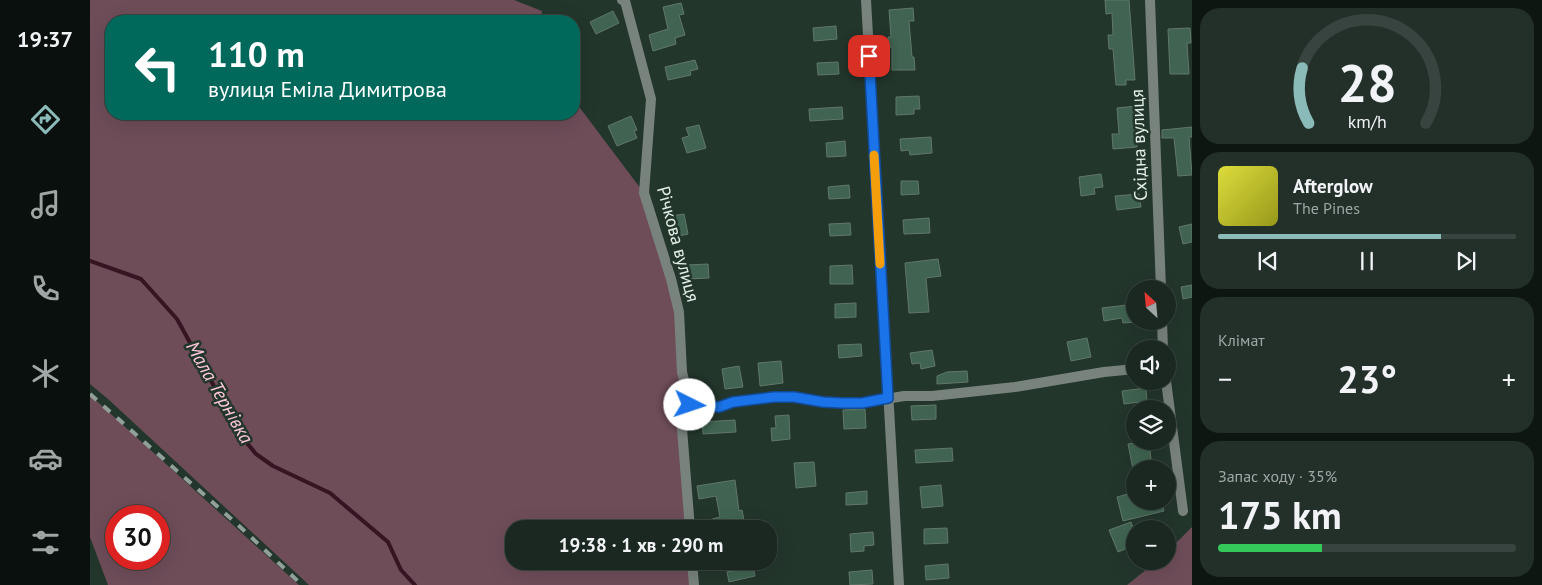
<!DOCTYPE html>
<html lang="uk">
<meta charset="utf-8">
<style>
body{margin:0;font-family:"PT Sans",sans-serif;background:#23302a;color:#f1f3f6;height:100vh;display:flex;flex-direction:column;font-size:19px;white-space:nowrap}
*{box-sizing:border-box;margin:0}
p{font-size:16px;color:#9fa6a5}
.icon{flex:none;width:28px;height:28px;fill:none;stroke:currentColor;stroke-width:2;stroke-linecap:round;stroke-linejoin:round}
.map{position:relative;flex:1;overflow:hidden}
.drawer{display:flex;flex-direction:column;gap:8px;padding:8px;background:#0e1612;width:350px}
.drawer>*{flex:none}
.guide{position:absolute;left:15px;top:15px;width:475px;height:105px;border-radius:20px;box-shadow:0 5px 20px #0002,0 0 0 1px #38443f;background:#00695c;color:#fff;overflow:hidden}
.needle{width:32px;rotate:334deg}
.controls{position:absolute;left:1036px;top:280px;display:grid;gap:10px}
.controls a{display:grid;place-items:center;width:50px;height:50px;border-radius:50%;background:#1a2821;box-shadow:0 5px 20px #0002,0 0 0 1px #38443f;font-size:25px}
.speed{position:absolute;left:15px;top:505px;display:flex;gap:10px;font-size:25px;font-weight:700;text-align:center}
.speed>*{display:grid;place-content:center;width:65px;height:65px;border-radius:50%;background:#1a2821;box-shadow:0 5px 20px #0002,0 0 0 1px #38443f;line-height:1}
.speed .limit{border:8px solid #d22;background:#fff;color:#111}
.pin{position:absolute;display:grid;place-items:center;width:42px;height:42px;color:#fff;margin:-21px;border-radius:10px;box-shadow:0 2px 8px #0006}
.me{position:absolute;width:55px;margin:-28px;rotate:94deg;stroke-linejoin:round;filter:drop-shadow(0 0 4px #0008)}
.turn{display:flex;align-items:center;gap:18px;height:105px;padding:0 20px;font-size:22px}
.turn .icon{width:65px;height:65px;stroke-width:2.5}
.turn b{display:block;font-size:35px;line-height:42px}
.big{font-size:38px;font-weight:600;line-height:1.1}
.drawer .widget{flex:1;display:flex;flex-direction:column;justify-content:center;gap:8px;min-width:0;padding:0 18px;border-radius:20px;background:#23302a}
.drawer .dial{align-items:center;gap:0}
.dial svg{height:130px;overflow:visible;fill:none;stroke:#38443f;stroke-width:7;stroke-linecap:round;text-anchor:middle}
.dial text{fill:#f1f3f6;stroke:none}
.song{display:flex;align-items:center;gap:15px}
.cover{width:60px;height:60px;border-radius:8px;background:linear-gradient(135deg,hsl(60 70% 55%),hsl(60 70% 35%))}
.played{height:5px;border-radius:2px;background:linear-gradient(90deg,#8bbbb9 75%,#38443f 75%)}
.keys{display:flex;justify-content:space-around;direction:ltr}
.heat{display:flex;justify-content:space-between;align-items:center;font-size:28px;direction:ltr}
.charge{height:8px;border-radius:4px;background:linear-gradient(90deg,#34c759 35%,#38443f 0)}
.trip{position:absolute;left:415px;top:520px;width:272px;height:50px;border-radius:20px;background:#1a2821;box-shadow:0 5px 20px #0002,0 0 0 1px #38443f;font-weight:600;line-height:50px;text-align:center}
main{display:flex;flex:1;min-height:0}
.menu{display:flex;flex-direction:column;width:90px;justify-content:space-around;align-items:center;background:#0a100d;color:#9fa6a5}
.menu .icon{width:35px;height:35px}
.menu .active{color:#8bbbb9}
.menu b{font-size:22px;color:#f1f3f6}
.map>svg:first-child{display:block}
.green{fill:#6e4d59;fill-rule:evenodd}
.lines{fill:none;stroke-linecap:round;stroke-linejoin:round}
.stream{stroke:#341521;stroke-width:4}
.building{fill:#406451;stroke:#61776a}
.street{stroke:#79837d;stroke-width:10}
.rail{stroke:#91a098;stroke-width:4;stroke-dasharray:9 9;stroke-linecap:butt}
.route-casing{stroke:#114b97;stroke-width:12}
.route{stroke:#1a73e8;stroke-width:9}
.slow{stroke:#f59e0b;stroke-width:9}
.labels{text-anchor:middle;stroke-width:5;stroke-linejoin:round;paint-order:stroke}
.street-label{font-size:18px;fill:#e3efe8;stroke:#23362c}
.water-label{font-size:19px;font-style:italic;fill:#ffc8da;stroke:#23362c}
</style>
<main>
<nav class="menu">
<b>19:37</b>
<svg class="icon active" aria-label="directions" viewBox="0 0 24 24"><path d="M12 3l9 9-9 9-9-9zM9 14v-3h6M13 9l2 2-2 2"/></svg>
<svg class="icon" aria-label="music" viewBox="0 0 24 24"><path d="M9 18V5l10-2v13"/><circle cx="6" cy="18" r="3"/><circle cx="16" cy="16" r="3"/></svg>
<svg class="icon" aria-label="phone" viewBox="0 0 24 24"><path d="M5 4h4l2 5-3 2q2 4 5 5l2-3 5 2v4C11 20 4 13 5 4z"/></svg>
<svg class="icon" aria-label="climate" viewBox="0 0 24 24"><path d="M12 3v18M4 7l16 10M4 17L20 7"/></svg>
<svg class="icon" aria-label="car" viewBox="0 0 24 24"><path d="M5 17H2v-5l4-1 3-4h7l3 4 3 1v5h-3M9 17h6M6 11h13"/><circle cx="7" cy="17" r="2"/><circle cx="17" cy="17" r="2"/></svg>
<svg class="icon" aria-label="filters" viewBox="0 0 24 24"><path d="M4 7h16M4 17h16"/><circle cx="9" cy="7" r="2"/><circle cx="15" cy="17" r="2"/></svg>
</nav>
<div class="map">
<svg width="1102" height="585" viewBox="0 0 1102 585">
<rect width="100%" height="100%" fill="#23362c"/>
<path class="green" d="M0,0H424L452,11L451,21H21V114H484V100L554,193L569,250L586,314L596,403L597,529H424V561H599L601,585H219L18,399L0,384Z
M0,395L209,585H18L0,537ZM26,516H69V559H26Z
M1102,527V585H1037L1067,561H1078V551Z"/>
<g class="lines">
<path class="stream" d="M0,261L51,279L87,319L152,437L166,454L183,466L240,493L298,542L311,570L325,585"/>
</g>
<path class="building" d="M1015,0H1039L1045,80H1036V85H1026L1023,49H1019L1018,35H1023L1022,13L1016,14Z
M591,3L594,14L589,15L595,35L585,38L586,44L563,51L559,35L578,29L573,7Z
M823,8L824,21H819L822,57H824L825,70H802V47H799L798,37H801L799,10Z
M523,11L529,23L506,34L500,22Z
M746,26L747,39L724,41L723,28Z
M1100,28L1101,43H1097L1099,74H1080L1078,29Z
M605,60L608,69L600,71L601,75L578,80L575,67Z
M748,62L749,74L728,75L727,63Z
M829,96L830,109H824V114L806,115V97Z
M1047,106V116L1045,117L1047,147L1023,149L1022,134H1029L1027,108Z
M752,107L753,119L720,121L719,109Z
M541,116L547,130L544,131L547,138L527,146L518,126Z
M609,125L616,148L597,153L592,138L599,136L596,128Z
M1102,127V137H1099L1102,175L1088,176L1084,138H1072V130Z
M841,137L842,153L820,155L819,150L811,151L810,139Z
M755,141L756,156L737,157L736,143Z
M1011,174L1013,187L1004,188L1005,194L991,196L989,177Z
M811,181H828L829,194L811,195Z
M759,185L760,198L739,199L738,187Z
M1049,194L1051,207L1027,210L1025,196Z
M594,214L598,234L585,237L581,216Z
M839,218L840,233L814,234L813,220Z
M760,223L761,235L740,236L739,224Z
M1102,224V242L1093,244L1089,227Z
M848,259L851,276L836,278L839,312L819,313L815,263Z
M618,264L619,278L598,279L597,265Z
M762,265L763,284H740V266Z
M1102,285V297L1093,299L1091,287Z
M766,303V317L745,318V304Z
M1045,304V322L1033,323L1032,318L1014,321L1012,308Z
M997,338L1001,357L981,361L977,342Z
M771,344L772,356L749,358L748,345Z
M842,350L845,366L831,369L830,363L822,364L820,353Z
M691,361L693,383L670,386L668,363Z
M649,366L653,387L635,389L632,369Z
M877,371L878,382L847,384V376L857,372Z
M1056,388L1057,401L1034,404L1032,391Z
M846,405V419L822,420L821,406Z
M775,409L776,428L754,429L753,410Z
M699,415L700,439L682,441L681,428H686L685,416Z
M645,420L646,432L613,434L612,422Z
M1059,441L1062,469H1043L1038,444Z
M862,448L863,461L826,463L825,450Z
M724,462L726,486L706,488L704,463Z
M645,480L649,511L652,510L654,520L628,529H621L619,520L630,517L626,496L609,499L607,486Z
M851,485L853,506L832,508L830,487Z
M777,491V504L756,505V493Z
M1045,492V501H1071L1074,511L1033,521L1027,497Z
M1041,522L1045,533V545L1028,552L1019,530Z
M857,528L858,543L834,544V529Z
M783,532L784,545L774,546V551L761,552L760,534Z
M858,564L859,578L836,580L835,566Z
M663,567L665,576L639,582L637,572Z
M782,570L783,584L760,585L759,572Z"/>
<g class="lines">
<path class="street" d="M532,0L535,1L561,99L554,193L581,279L589,312L592,372L600,405L592,429L600,529
M776,0L809,585
M1060,0L1071,289
M1072,321L1073,349
M1076,381L1093,511
M600,405L629,407L643,402L684,397H704L733,402L772,403L814,396H842L925,387L1014,372L1045,369
M602,561L604,585"/>
<path class="rail" d="M0,394L146,523L212,585"/>
</g>
<g class="lines">
<g class="route-casing">
<path id="route" d="M600,405L629,407L643,402L684,397H704L733,402L752,403H772L798,398L779,56"/>
</g>
<use href="#route" class="route"/>
<path class="slow" d="M784,155L790,264"/>
</g>
<g class="labels">
<g class="street-label">
<text transform="translate(1049 145) rotate(-92)" y="6">Східна вулиця</text>
<text transform="translate(588 244) rotate(75)" y="6">Річкова вулиця</text>
</g>
<g class="water-label">
<text transform="translate(130 392) rotate(60)" y="7">Мала Тернівка</text>
</g>
</g>
</svg>
<div class="controls">
<a><svg class="needle" viewBox="-14 -14 28 28"><path d="M0-13l5 13h-10z" fill="#e53935"/><path d="M0 13l5-13h-10z" fill="#9fa6a5"/></svg></a>
<a><svg class="icon" aria-label="sound" viewBox="0 0 24 24"><path d="M4 9h4l5-4v14l-5-4H4zM17 9q2 3 0 6"/></svg></a>
<a><svg class="icon" aria-label="layers" viewBox="0 0 24 24"><path d="M12 4l9 5-9 5-9-5zM3 14l9 5 9-5"/></svg></a>
<a>+</a>
<a>−</a>
</div>
<div class="speed"><div class="limit">30</div></div>
<div class="pin" style="left:779px;top:56px;background:#d93025"><svg class="icon" aria-label="arrive" viewBox="0 0 24 24"><path d="M6 21V4h12l-3 4 3 4H6"/></svg></div>
<svg class="me" style="left:600px;top:405px" viewBox="-20 -20 40 40"><circle r="19" fill="#fff"/><path d="M0-13L10 11 0 6-10 11z" fill="#1a73e8"/></svg>
<div class="trip">19:38 · 1 хв · 290 m</div>
<div class="guide">
<div class="turn"><svg class="icon" aria-label="left" viewBox="0 0 24 24"><path d="M17 20v-9H6M10 6l-5 5 5 5"/></svg><div><b>110 m</b>вулиця Еміла Димитрова</div></div>
</div>
</div>
<section class="drawer">
<div class="widget dial"><svg viewBox="0 0 100 80">
<path d="M14 69A42 42 0 1 1 86 69"/>
<path d="M14 69A42 42 0 0 1 10 35" stroke="#8bbbb9"/>
<text x="50" y="56" font-size="32" font-weight="700">28</text>
<text x="50" y="72" font-size="11">km/h</text>
</svg></div>
<div class="widget">
<div class="song"><i class="cover"></i><div><b>Afterglow</b><p>The Pines</p></div></div>
<div class="played"></div>
<div class="keys"><svg class="icon" aria-label="previous" viewBox="0 0 24 24"><path d="M18 5L8 12l10 7zM5 5v14"/></svg><svg class="icon" aria-label="pause" viewBox="0 0 24 24"><path d="M8 5v14M16 5v14"/></svg><svg class="icon" aria-label="next" viewBox="0 0 24 24"><path d="M6 5l10 7-10 7zM19 5v14"/></svg></div>
</div>
<div class="widget"><p>Клімат</p>
<div class="heat"><a>−</a><b class="big">23°</b><a>+</a></div>
</div>
<div class="widget"><p>Запас ходу · 35%</p><b class="big">175 km</b><div class="charge"></div></div>
</section>
</main>
